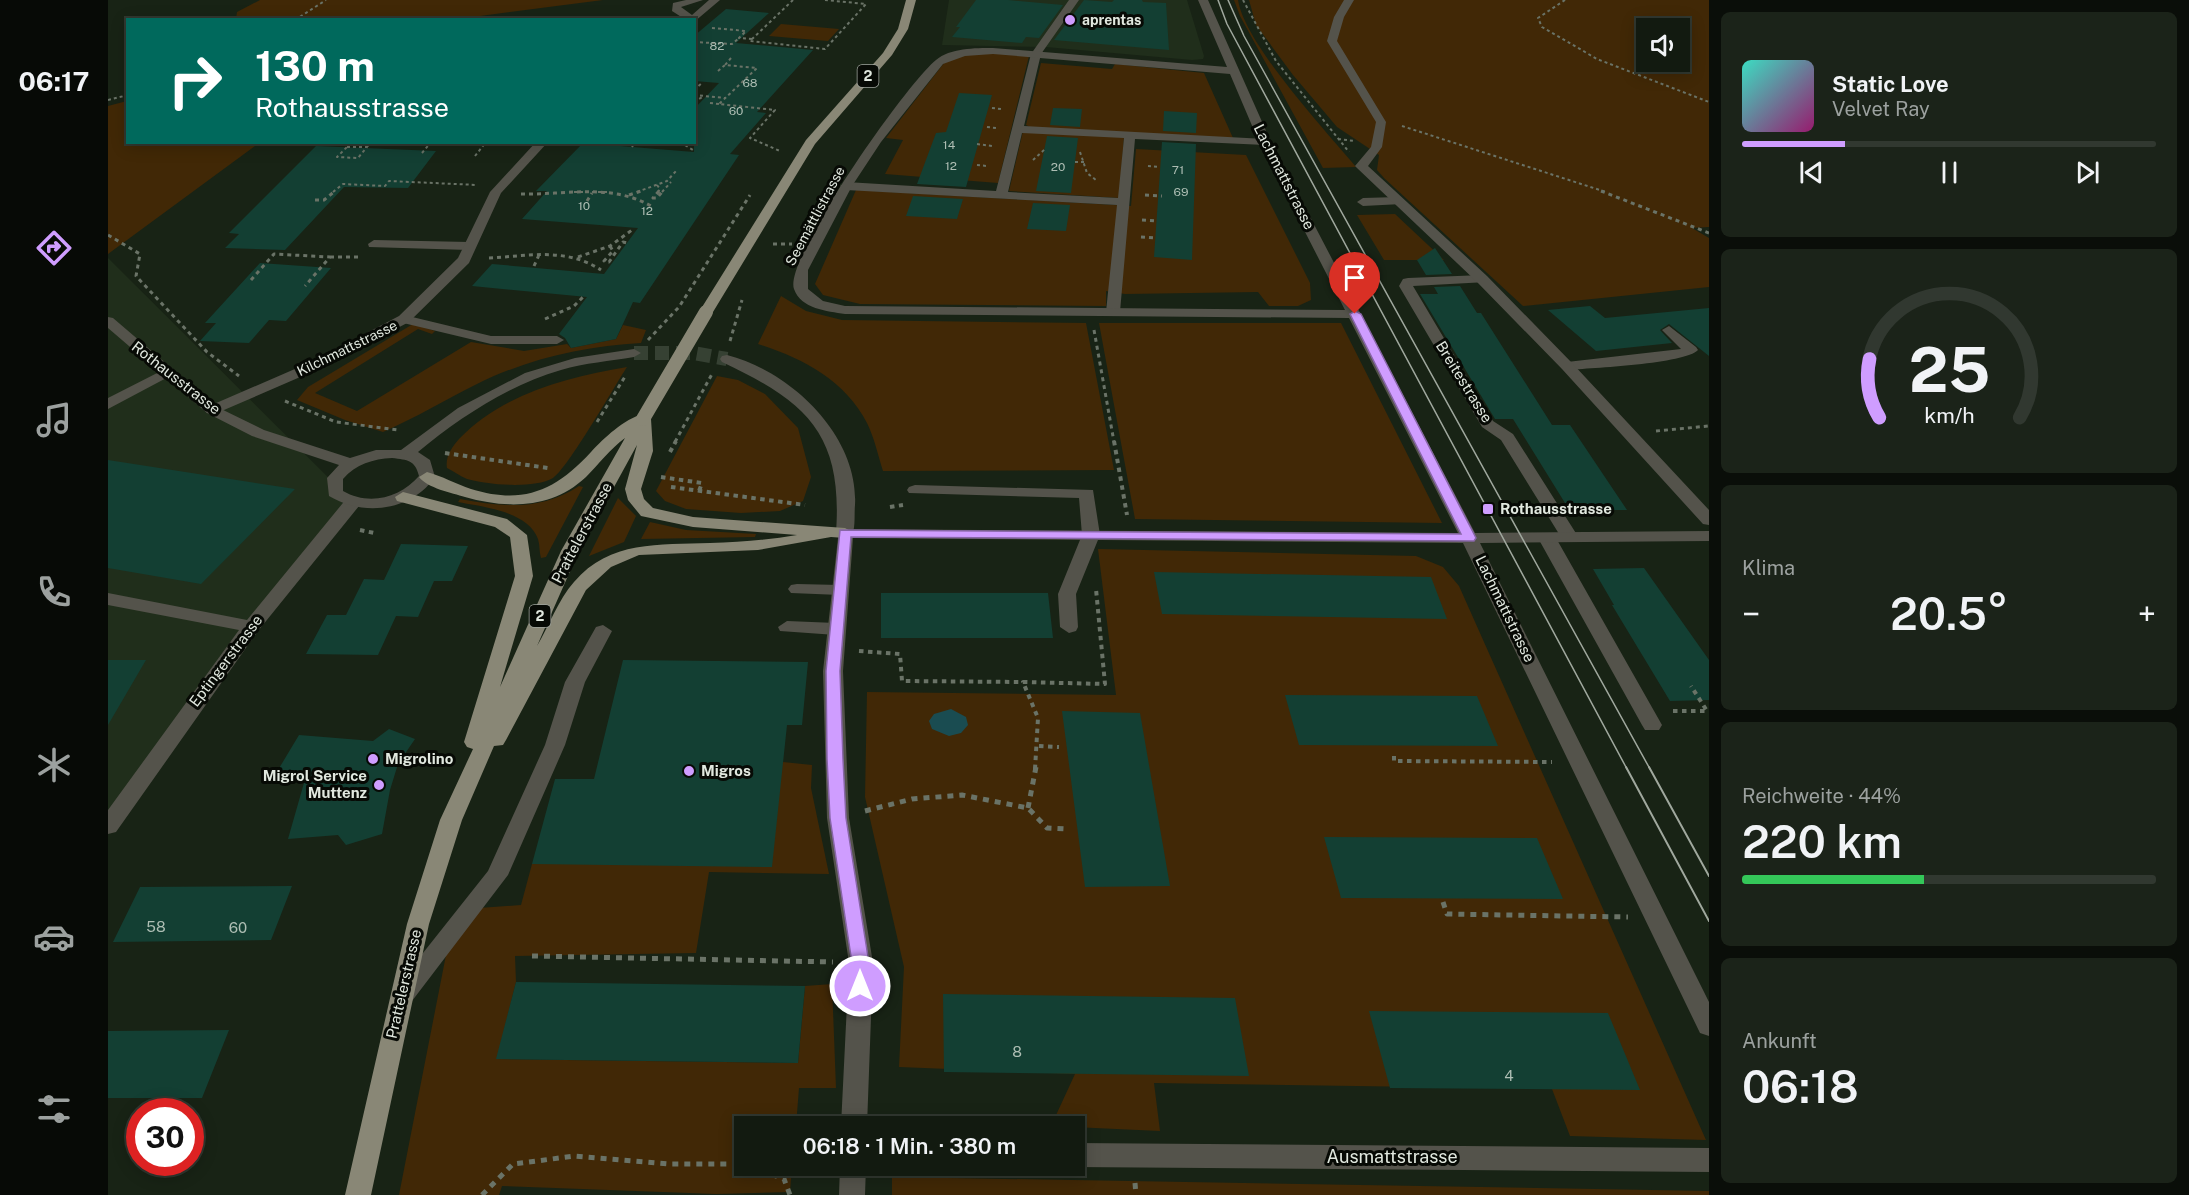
<!DOCTYPE html>
<html lang="de">
<meta charset="utf-8">
<style>
body{margin:0;font-family:"Public Sans",sans-serif;background:#1b2319;color:#f1f3f6;height:100vh;display:flex;flex-direction:column;font-size:22px;white-space:nowrap}
*{box-sizing:border-box;margin:0}
p{font-size:20px;color:#9ca19f}
.icon{flex:none;width:33px;height:33px;fill:none;stroke:currentColor;stroke-width:2;stroke-linecap:round;stroke-linejoin:round}
.map{position:relative;flex:1;overflow:hidden}
.side{display:flex;flex-direction:column;gap:12px;padding:12px;background:#0a0e09;width:480px}
.side>*{flex:none}
.top-card{position:absolute;left:18px;top:18px;width:570px;height:126px;border-radius:0px;box-shadow:0 3px 15px #0003,0 0 0 2px #313830;background:#00695c;color:#fff;overflow:hidden}
.tools{position:absolute;left:1528px;top:18px;display:grid;gap:12px}
.tools a{display:grid;place-items:center;width:54px;height:54px;border-radius:0px;background:#121a10;box-shadow:0 3px 15px #0003,0 0 0 2px #313830;font-size:30px}
.speed{position:absolute;left:18px;top:1098px;display:flex;gap:12px;font-size:30px;font-weight:700;text-align:center}
.speed>*{display:grid;place-content:center;width:78px;height:78px;border-radius:50%;background:#121a10;box-shadow:0 3px 15px #0003,0 0 0 2px #313830;line-height:1}
.speed .limit{border:9px solid #d22;background:#fff;color:#111}
.pin{position:absolute;display:grid;place-items:center;width:51px;height:51px;color:#fff;margin:-62px -26px;border-radius:50% 50% 50% 0;rotate:-45deg;box-shadow:0 0 6px #0007}
.pin .icon{rotate:45deg}
.me{position:absolute;width:66px;margin:-33px;rotate:0deg;stroke-linejoin:round;filter:drop-shadow(0 0 4px #0008)}
.turn{display:flex;align-items:center;gap:21px;height:126px;padding:0 30px;font-size:27px}
.turn .icon{width:78px;height:78px;stroke-width:2.5}
.turn b{display:block;font-size:42px;line-height:51px}
.big{font-size:45px;font-weight:600;line-height:1.1}
.side .tile{flex:1;display:flex;flex-direction:column;justify-content:center;gap:9px;min-width:0;padding:0 21px;border-radius:9px;background:#1b2319}
.side .dial{align-items:center;gap:0}
.dial svg{height:156px;overflow:visible;fill:none;stroke:#313830;stroke-width:7;stroke-linecap:round;text-anchor:middle}
.dial text{fill:#f1f3f6;stroke:none}
.song{display:flex;align-items:center;gap:18px}
.cover{width:72px;height:72px;border-radius:9px;background:linear-gradient(135deg,hsl(170 70% 55%),hsl(320 70% 35%))}
.played{height:6px;border-radius:3px;background:linear-gradient(90deg,#cf9dff 25%,#313830 25%)}
.keys{display:flex;justify-content:space-around;direction:ltr}
.heat{display:flex;justify-content:space-between;align-items:center;font-size:33px;direction:ltr}
.charge{height:9px;border-radius:4px;background:linear-gradient(90deg,#34c759 44%,#313830 0)}
.trip{position:absolute;left:626px;top:1116px;width:351px;height:60px;border-radius:0px;background:#121a10;box-shadow:0 3px 15px #0003,0 0 0 2px #313830;font-weight:600;line-height:60px;text-align:center}
main{display:flex;flex:1;min-height:0}
.menu{display:flex;flex-direction:column;width:108px;justify-content:space-around;align-items:center;background:#070a06;color:#9ca19f}
.menu .icon{width:42px;height:42px}
.menu .active{color:#cf9dff}
.menu b{font-size:27px;color:#f1f3f6}
.map>svg:first-child{display:block}
.built{fill:#202e1b}
.green{fill:#412806;fill-rule:evenodd}
.water{fill:#1a4c51}
.building{fill:#133f33}
.lines{fill:none;stroke-linecap:round;stroke-linejoin:round}
.tertiary-tunnel{stroke:#364133;stroke-width:14;stroke-dasharray:14 7;stroke-linecap:butt}
.path-far3{stroke:#6a7367;stroke-width:2;stroke-dasharray:3 3;stroke-linecap:butt}
.path-far2{stroke:#6a7367;stroke-width:3;stroke-dasharray:4 4;stroke-linecap:butt}
.path-far1{stroke:#6a7367;stroke-width:4;stroke-dasharray:4.5 4.5;stroke-linecap:butt}
.path{stroke:#6a7367;stroke-width:5;stroke-dasharray:6 6;stroke-linecap:butt}
.service{fill:#54534b;fill-rule:evenodd}
.minor{fill:#54534b;fill-rule:evenodd}
.tertiary{fill:#54534b;fill-rule:evenodd}
.primary{fill:#898776;fill-rule:evenodd}
.tram-far1{stroke:#a0a89e;stroke-width:1.5}
.tram{stroke:#a0a89e;stroke-width:2}
.primary-bridge{stroke:#898776;stroke-width:14}
.route{fill:#cf9dff;stroke:#8766a6;stroke-width:1.5}
.poi-dot{fill:#cf9dff;stroke:#070a05;stroke-width:2}
.labels{text-anchor:middle;stroke-width:6;stroke-linejoin:round;paint-order:stroke}
.number-label{font-size:12px;fill:#aebeb4}
.far-poi-label{font-size:14px;font-weight:bold;fill:#e1e8df;stroke:#070a05;text-anchor:start}
.shield{fill:#070a05;stroke:#a0a59e;stroke-width:1.5}
.shield-label{font-size:14px;font-weight:bold;fill:#e1e8df}
.far-street-label{font-size:14px;fill:#e1e8df;stroke:#070a05}
.street-label{font-size:15px;fill:#e1e8df;stroke:#070a05}
.poi-label{font-size:15px;font-weight:bold;fill:#e1e8df;stroke:#070a05;text-anchor:start}
.near-number-label{font-size:15px;fill:#aebeb4}
.near-street-label{font-size:18px;fill:#e1e8df;stroke:#070a05}
</style>
<main>
<nav class="menu">
<b>06:17</b>
<svg class="icon active" aria-label="directions" viewBox="0 0 24 24"><path d="M12 3l9 9-9 9-9-9zM9 14v-3h6M13 9l2 2-2 2"/></svg>
<svg class="icon" aria-label="music" viewBox="0 0 24 24"><path d="M9 18V5l10-2v13"/><circle cx="6" cy="18" r="3"/><circle cx="16" cy="16" r="3"/></svg>
<svg class="icon" aria-label="phone" viewBox="0 0 24 24"><path d="M5 4h4l2 5-3 2q2 4 5 5l2-3 5 2v4C11 20 4 13 5 4z"/></svg>
<svg class="icon" aria-label="climate" viewBox="0 0 24 24"><path d="M12 3v18M4 7l16 10M4 17L20 7"/></svg>
<svg class="icon" aria-label="car" viewBox="0 0 24 24"><path d="M5 17H2v-5l4-1 3-4h7l3 4 3 1v5h-3M9 17h6M6 11h13"/><circle cx="7" cy="17" r="2"/><circle cx="17" cy="17" r="2"/></svg>
<svg class="icon" aria-label="filters" viewBox="0 0 24 24"><path d="M4 7h16M4 17h16"/><circle cx="9" cy="7" r="2"/><circle cx="15" cy="17" r="2"/></svg>
</nav>
<div class="map">
<svg width="1601" height="1195" viewBox="0 0 1601 1195">
<rect width="100%" height="100%" fill="#182315"/>
<path class="built" d="M841,0H1079L1096,56L1095,59L1084,60L938,47L834,45Z
M0,258L245,502L0,826Z"/>
<path class="green" d="M152,0H495L372,16L364,20L128,19L129,12Z
M1126,0H1130C1137,44 1217,130 1248,167L1215,168L1132,16Z
M1141,0H1601V227L1584,228L1601,238V287L1415,306L1276,178L1269,170L1271,155L1229,127L1185,75L1148,25ZM1539,28H1572V62H1539Z
M673,24L731,29L720,41L661,36Z
M894,53L921,56L890,183L777,174L795,140L778,138L836,63L854,55Z
M933,63L1004,69L1007,64L1096,73L1125,138L924,128L918,125Z
M19,101L20,142L151,143L0,254V106Z
M915,131L1016,137L1011,198L901,191Z
M1028,149L1138,155L1202,283L1203,300L1190,306H1161L1150,292L1017,294L998,291V306L752,304L715,295L707,284L748,190L1023,206Z
M1287,214L1336,260H1276L1249,215Z
M673,296L698,311L734,320L978,323L1006,470L775,471C770,455 766,437 759,423C737,380 694,358 650,344Z
M991,323H1233L1334,523L1027,519Z
M305,324L327,331L324,334L310,329L207,393L249,411L363,342L416,351L459,344L463,348L508,339L515,325L538,330L533,343C477,346 419,359 369,384C337,400 307,418 275,432L237,420L189,400L200,387Z
M519,367C506,387 460,468 445,478C426,489 380,485 359,479C352,476 345,471 339,468C337,457 344,447 351,439C394,394 459,377 519,367Z
M609,376L630,380L657,394L690,428L703,477L695,501L672,511L633,513L578,509L557,501L548,491Z
M471,486L475,487L438,557L433,558C431,552 432,545 430,539C420,511 375,507 350,502L352,499C395,507 433,511 471,486Z
M510,498L528,516L516,542L481,556Z
M542,522L578,530L648,534L647,537L533,539Z
M990,549L1308,556L1335,567L1351,586L1598,1140L1462,1136L1444,1089L1046,1083L1052,1131L943,1126L967,1074L791,1067L796,967L757,797L759,692L1008,695Z
M675,762L704,765L703,788L721,874L601,872L588,953L407,956L408,982L389,1059L690,1063L697,986L724,984L728,1088H691L688,1126H636V1166H684L682,1192L608,1194L394,1186L391,1195H291L338,955L371,908L413,905L424,864Z
M784,1177L1601,1191V1195H784Z"/>
<path class="water" d="M843,709L858,717L860,725L853,733L841,736L824,729L821,721L826,714Z"/>
<path class="building" d="M868,0H900L955,5L931,38L918,37L914,43L844,37L852,27H848Z
M976,0L1004,2L1006,0H1034L1035,2L1058,3L1061,50L946,40Z
M618,9L661,13L628,43L705,50L649,112L658,113L622,154L631,155L532,303L525,302L508,339L463,348L457,338L451,334L479,297L364,286L384,264L496,274L530,228L414,219L439,191H428L475,143L586,152V109L611,83L586,81V36Z
M851,93L884,95L858,187L809,184L828,133L838,132Z
M945,108L974,109L972,127L942,125Z
M1056,111L1089,113L1088,133L1055,131Z
M939,136L970,138L963,193L928,191Z
M1054,142L1088,144L1084,260L1046,257Z
M208,146L328,151L300,188L236,187L177,250L117,248L131,234L121,233Z
M805,196L855,199L849,219L798,216Z
M925,203L962,205L958,231L919,229Z
M1327,248L1344,274L1318,275L1309,260Z
M152,263L223,268L178,321L161,320L141,343L92,341L108,323H97Z
M1352,286L1369,313H1373L1444,425H1462L1519,510H1483L1478,503H1457L1405,419H1387L1312,294H1330L1326,287Z
M1482,306L1497,318L1601,308V356L1561,324L1552,330L1564,343L1488,351L1440,310Z
M0,460L187,489L93,584L0,568Z
M293,544L360,546L344,581H326L310,617L288,616L270,655L198,654L219,615H238L256,579L276,580Z
M1536,568L1601,660V700L1562,701L1504,605H1506L1485,569Z
M1046,572L1323,577L1339,619L1054,614Z
M773,593H940L945,638H773Z
M0,660H38L0,725Z
M515,660L700,662L694,725H679L664,867L424,864L447,779H486Z
M1177,695L1369,696L1390,746L1191,745Z
M954,711L1032,713L1062,886L977,887Z
M281,729L307,739L290,764L282,790L274,834L238,845L230,835L180,839L196,783L164,780L191,735L265,741Z
M1216,837L1429,838L1455,899L1233,898Z
M184,886L163,940L5,942L32,887Z
M408,982L697,986L690,1063L388,1059Z
M835,994L1127,998L1141,1076L836,1072Z
M1261,1011L1500,1013L1532,1090L1282,1088Z
M121,1030L94,1098H0V1031Z"/>
<g class="lines">
<path class="tertiary-tunnel" d="M526,353H586L619,359"/>
<path class="path-far3" d="M685,0L642,41L717,49L758,4L717,0
M1135,0L1168,61L1241,152
M1457,0L1430,18L1434,27L1489,59L1601,102
M187,20L218,0
M604,28L638,31L631,38L644,39
M586,42L624,44L631,38
M623,58L617,65L649,68L611,104L667,110L642,138L672,151
M610,71L617,65
M586,90L594,83
M586,95L617,98
M0,100L20,95
M586,102L596,96
M602,103L611,104
M884,108L893,109
M1294,126L1498,192
M879,127L888,128
M1230,139L1247,141
M383,142L403,145
M572,142L585,150
M869,144L884,146
M239,147H259L250,158L229,157Z
M259,147L263,142
M524,147L527,142
M972,152L979,173L988,180
M314,153L323,142
M367,156L378,142
M925,160L937,149
M967,162H978
M869,165L879,166
M1040,166L1051,167
M549,185L552,189L550,192
M225,192L235,184L277,186L281,181L369,185
M466,192H501
M529,192L559,181L568,171
M554,192L563,182"/>
<path class="path-far2" d="M551,191L545,198H549L555,191
M1493,191L1601,233
M413,194C457,195 503,183 543,206
M521,195L533,191
M1037,195L1054,196
M207,200H216L227,191
M479,201L484,193
M1034,220L1048,221
M0,235L32,254L28,276L99,352L131,376
M1033,237L1047,238
M665,244H684
M502,246L505,251L496,261L501,262L515,242L519,243
M222,257H250
M470,257L502,246L524,230
M381,258C420,256 458,247 493,270
M426,266L431,255
M143,280L166,254L222,257L197,286
M437,319L466,306L476,296
M986,330L1006,442
M540,340L571,307L642,195
M622,341L634,300
M177,401L228,422L291,430
M489,422L518,375
M1548,431L1601,426
M567,442L604,374"/>
<path class="path-far1" d="M1006,441L1019,515
M562,452L568,441
M337,453L440,468
M553,477L594,483L591,491
M563,487L697,505
M782,507L795,505
M252,530L266,533
M751,651L792,654L794,681L915,682
M1565,711H1599L1583,686
M931,746L951,747
M1286,756V761L1444,762
M927,769L930,718L915,682L997,684L988,589"/>
<path class="path" d="M920,808L928,767
M757,811L804,799L854,795L920,808L939,828L958,829
M1335,902L1339,914L1520,917
M424,956L725,962
M641,1166L676,1179L682,1195
M1027,1183L1028,1195
M374,1195L405,1164L467,1156L562,1164H636"/>
<path class="service" d="M961,0H971L933,54L916,126L1157,139L1163,142L1157,145L1027,139L1012,312L1005,316L998,312L1009,205L738,190L732,186L738,182L888,191L923,54ZM914,133L1016,138L1010,198L900,192Z
M1290,197L1294,198V204L1255,206L1249,202L1255,198Z
M266,240L361,242L367,246L361,250L261,247L260,244Z
M1374,275L1381,279L1379,282L1305,286L1385,421L1405,434L1471,538L1468,542H1456L1393,440L1374,427L1291,286L1295,279L1300,278Z
M296,315L383,336H449L456,340L449,344H383L291,322L289,319Z
M1561,326L1588,347L1590,350C1577,364 1483,368 1459,370L1452,366L1459,362L1573,349L1554,330Z
M807,485L985,490L992,535L968,594L970,627L968,631L961,633L952,627L950,594L974,535L971,498L801,493L799,490L801,487Z
M1439,533L1448,538L1554,725L1551,730H1537L1534,725L1430,538Z
M689,584L732,585L741,590L732,595L683,593L680,589L683,585Z
M679,621L728,623L737,629L728,635L672,631L670,627Z
M495,625L504,631L477,682L457,745L400,875L304,1001L296,1004L288,1001L284,994L288,987L380,871L437,745L457,682L488,627Z"/>
<path class="minor" d="M578,0H595L573,7L584,15L601,0H612L586,22V20H578L564,11L565,3Z
M1090,0H1100L1163,142L1367,533L1601,531V541L1372,543L1601,1002V1036L1592,1033L1355,543L745,538L735,671L741,818L765,963L759,1126H733L741,963L719,818L715,671L731,529L1350,533L1241,318L737,314C719,311 693,309 686,289C675,259 799,83 828,60C842,48 867,48 885,48L1119,67ZM885,54L1122,74L1151,142L1237,310L737,306L715,301L700,289V270L744,186L773,142L835,64L857,56Z
M1236,0H1246L1236,17L1229,41L1278,122L1274,147L1260,166L1379,276L1464,363L1601,510V525L1595,524L1454,369L1369,282L1249,168L1247,166L1263,147L1268,122L1219,41L1226,17Z
M428,142H440L393,193L361,263L301,322L213,368L109,413H99L96,410L99,407L203,362L291,316L350,258L382,192Z
M59,368L66,372L64,375L0,409V398Z
M245,497L253,502L251,506L150,631L8,832L0,834V810L131,630L0,605V593L139,620L239,498Z
M966,1143L1601,1148V1172L966,1167L963,1166H966Z
M732,1166H758L757,1195H731Z"/>
<path class="tertiary" d="M0,317L5,318L109,407L156,430L242,458L268,450H293L350,408L417,373L467,358L526,349L533,353L526,357C502,361 477,363 453,370C401,385 351,418 310,452L322,460L327,477C303,511 256,517 221,496L219,478L231,465L144,436L99,413L0,328ZM284,458C300,460 307,460 311,476C292,498 261,506 235,491V479C248,464 265,459 284,458Z
M619,355C683,371 751,436 747,505C746,515 748,529 743,537L737,538L728,533C735,434 699,402 614,362L612,359L614,356Z"/>
<path class="primary" d="M798,0H808L800,29L784,55L707,144L605,312L603,315H593L591,312L698,140L775,53L790,29Z
M535,414L543,419L545,451L533,489L536,499L545,508L585,517L737,528L746,533L737,538L723,537L650,550L531,555L503,567L478,590L398,740L395,745L386,746L354,820L321,924L263,1195H237L299,924L332,820L365,749L359,747L356,742L407,576L402,537L387,527L289,501L287,497L295,492L399,519L419,535L425,576L392,687L453,551L517,438C502,449 491,464 478,477C444,509 399,509 357,497C344,493 319,488 311,477L319,472C334,476 348,484 363,489C415,505 447,491 483,452C496,438 516,419 535,414ZM529,445L517,489L520,500L533,516L585,527L689,535C660,540 631,542 602,543C551,545 502,540 466,582C450,600 441,626 429,646L471,551Z"/>
<path class="tram-far1" d="M1110,0L1119,24L1519,769
M1120,0L1136,36L1542,769"/>
<path class="tram" d="M1518,767L1601,921
M1541,767L1601,876"/>
<path class="primary-bridge" d="M535,419L598,312"/>
</g>
<path class="route" d="M1247,311L1253,314L1368,538L1366,541L743,537L732,671L735,759L738,818L761,963L758,991L752,993L745,991L743,986L744,963L722,818L719,759L718,671L732,530L1353,534L1242,314Z"/>
<g class="poi-dot">
<circle cx="962" cy="20" r="6"/>
<rect x="1374" y="503" width="12" height="12" rx="3"/>
<circle cx="265" cy="759" r="6"/>
<circle cx="581" cy="771" r="6"/>
<circle cx="271" cy="785" r="6"/>
</g>
<g class="labels">
<g class="number-label">
<text x="609" y="50">82</text>
<text x="642" y="87">68</text>
<text x="628" y="115">60</text>
<text x="841" y="149">14</text>
<text x="843" y="170">12</text>
<text x="950" y="171">20</text>
<text x="1070" y="174">71</text>
<text x="1073" y="196">69</text>
<text x="476" y="210">10</text>
<text x="539" y="215">12</text>
</g>
<g class="far-poi-label">
<text x="974" y="25">aprentas</text>
</g>
<g class="shield">
<rect x="749.5" y="65" width="21" height="22" rx="4.5"/>
<rect x="421.5" y="605" width="21" height="22" rx="4.5"/>
</g>
<g class="shield-label">
<text x="760" y="81">2</text>
<text x="432" y="621">2</text>
</g>
<g class="far-street-label">
<text transform="translate(707 216) rotate(-62)" y="5">Seemättlistrasse</text>
<text transform="translate(239 348) rotate(-26)" y="5">Kilchmattstrasse</text>
</g>
<g class="street-label">
<text transform="translate(1176 177) rotate(63)" y="5">Lachmattstrasse</text>
<text transform="translate(68 378) rotate(38)" y="5">Rothausstrasse</text>
<text transform="translate(1356 382) rotate(58)" y="5">Breitestrasse</text>
<text transform="translate(474 533) rotate(-62)" y="5">Prattelerstrasse</text>
<text transform="translate(1397 609) rotate(64)" y="5">Lachmattstrasse</text>
<text transform="translate(118 661) rotate(-53)" y="5">Eptingerstrasse</text>
<text transform="translate(296 984) rotate(-77)" y="5">Prattelerstrasse</text>
</g>
<g class="poi-label">
<text x="1392" y="514">Rothausstrasse</text>
<text x="277" y="764">Migrolino</text>
<text x="593" y="776">Migros</text>
<text x="259" y="781" text-anchor="end">Migrol Service<tspan x="259" dy="17">Muttenz</tspan></text>
</g>
<g class="near-number-label">
<text x="48" y="932">58</text>
<text x="130" y="933">60</text>
<text x="909" y="1057">8</text>
<text x="1401" y="1081">4</text>
</g>
<g class="near-street-label">
<text x="1284" y="1163">Ausmattstrasse</text>
</g>
</g>
</svg>
<div class="tools">
<a><svg class="icon" aria-label="sound" viewBox="0 0 24 24"><path d="M4 9h4l5-4v14l-5-4H4zM17 9q2 3 0 6"/></svg></a>
</div>
<div class="speed"><div class="limit">30</div></div>
<div class="pin" style="left:1247px;top:314px;background:#d93025"><svg class="icon" aria-label="arrive" viewBox="0 0 24 24"><path d="M6 21V4h12l-3 4 3 4H6"/></svg></div>
<svg class="me" style="left:752px;top:986px" viewBox="-20 -20 40 40"><circle r="17" fill="#cf9dff" stroke="#fff" stroke-width="3"/><path d="M0-11L8 9 0 5-8 9z" fill="#fff"/></svg>
<div class="trip">06:18 · 1 Min. · 380 m</div>
<div class="top-card">
<div class="turn"><svg class="icon" aria-label="right" viewBox="0 0 24 24"><path d="M7 20v-9h11M14 6l5 5-5 5"/></svg><div><b>130 m</b>Rothausstrasse</div></div>
</div>
</div>
<section class="side">
<div class="tile">
<div class="song"><i class="cover"></i><div><b>Static Love</b><p>Velvet Ray</p></div></div>
<div class="played"></div>
<div class="keys"><svg class="icon" aria-label="previous" viewBox="0 0 24 24"><path d="M18 5L8 12l10 7zM5 5v14"/></svg><svg class="icon" aria-label="pause" viewBox="0 0 24 24"><path d="M8 5v14M16 5v14"/></svg><svg class="icon" aria-label="next" viewBox="0 0 24 24"><path d="M6 5l10 7-10 7zM19 5v14"/></svg></div>
</div>
<div class="tile dial"><svg viewBox="0 0 100 80">
<path d="M14 69A42 42 0 1 1 86 69"/>
<path d="M14 69A42 42 0 0 1 9 39" stroke="#cf9dff"/>
<text x="50" y="56" font-size="32" font-weight="700">25</text>
<text x="50" y="72" font-size="11">km/h</text>
</svg></div>
<div class="tile"><p>Klima</p>
<div class="heat"><a>−</a><b class="big">20.5°</b><a>+</a></div>
</div>
<div class="tile"><p>Reichweite · 44%</p><b class="big">220 km</b><div class="charge"></div></div>
<div class="tile"><p>Ankunft</p><b class="big">06:18</b></div>
</section>
</main>
